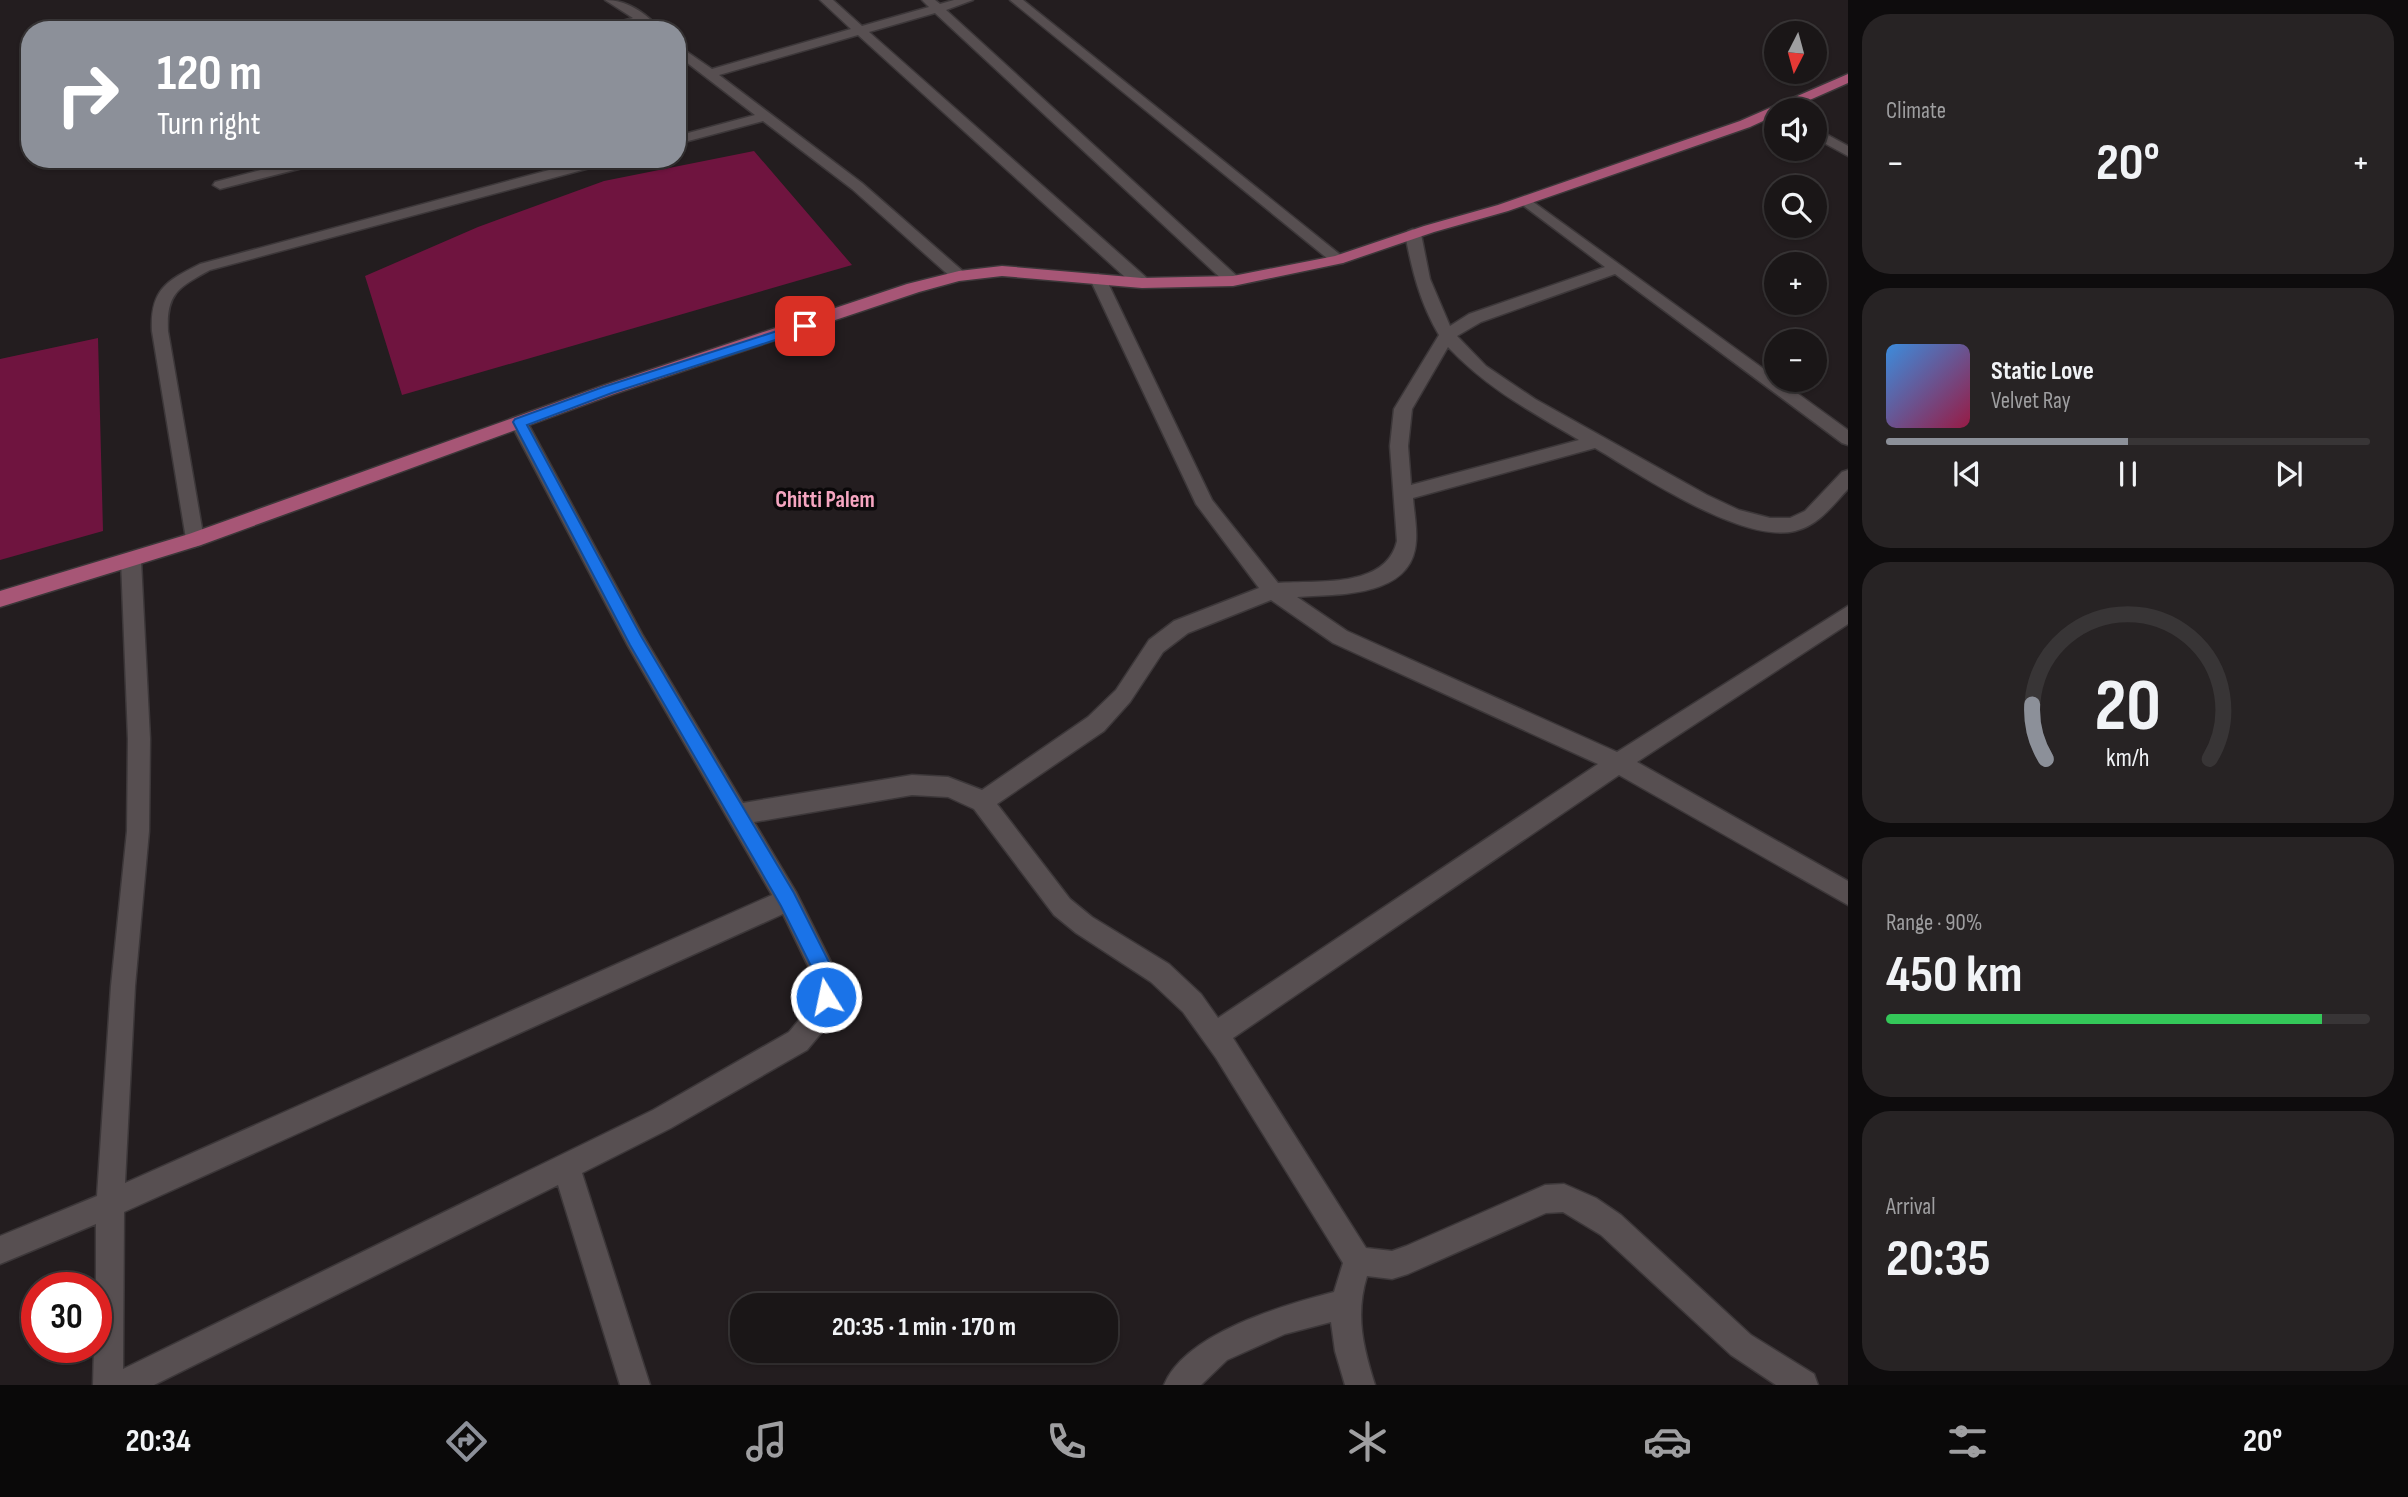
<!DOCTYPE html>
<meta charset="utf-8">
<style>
body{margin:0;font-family:"Sofia Sans Condensed",sans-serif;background:#272324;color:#f1f3f6;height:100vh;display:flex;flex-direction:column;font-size:26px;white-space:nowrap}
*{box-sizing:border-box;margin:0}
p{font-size:23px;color:#9f9fa1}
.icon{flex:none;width:38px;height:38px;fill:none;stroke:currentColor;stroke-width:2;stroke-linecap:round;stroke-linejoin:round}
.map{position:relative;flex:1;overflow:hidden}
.details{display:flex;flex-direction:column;gap:14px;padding:14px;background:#0e0c0d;width:560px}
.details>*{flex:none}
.guide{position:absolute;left:21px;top:21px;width:665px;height:147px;border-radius:28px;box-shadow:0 2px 5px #0004,0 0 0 2px #383536;background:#8c9099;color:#fff;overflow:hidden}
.needle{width:46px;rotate:186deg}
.controls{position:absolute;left:1764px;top:21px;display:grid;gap:14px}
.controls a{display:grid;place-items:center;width:63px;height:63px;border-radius:50%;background:#1a1617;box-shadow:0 2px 5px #0004,0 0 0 2px #383536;font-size:35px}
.speed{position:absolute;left:21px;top:1272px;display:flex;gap:14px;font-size:35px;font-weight:700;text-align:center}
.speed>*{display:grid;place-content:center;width:91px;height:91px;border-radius:50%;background:#1a1617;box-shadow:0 2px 5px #0004,0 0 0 2px #383536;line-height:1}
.speed .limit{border:10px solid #d22;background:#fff;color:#111}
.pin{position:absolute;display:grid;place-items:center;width:60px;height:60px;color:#fff;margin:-30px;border-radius:14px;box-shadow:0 4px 10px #0006}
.me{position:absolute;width:77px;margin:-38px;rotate:350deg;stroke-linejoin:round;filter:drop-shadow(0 0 5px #0008)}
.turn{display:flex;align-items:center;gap:24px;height:147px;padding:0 21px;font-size:32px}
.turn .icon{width:91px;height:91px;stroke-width:2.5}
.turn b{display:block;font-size:49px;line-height:60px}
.big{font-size:52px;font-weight:700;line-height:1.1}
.details .tile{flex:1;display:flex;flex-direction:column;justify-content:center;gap:10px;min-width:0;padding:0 24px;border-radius:28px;background:#272324}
.details .dial{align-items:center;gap:0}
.dial svg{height:182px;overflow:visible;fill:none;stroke:#383536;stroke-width:7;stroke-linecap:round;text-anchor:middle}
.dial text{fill:#f1f3f6;stroke:none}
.song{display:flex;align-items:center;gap:21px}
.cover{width:84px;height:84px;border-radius:10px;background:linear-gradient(135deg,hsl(210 70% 55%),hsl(340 70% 35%))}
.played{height:7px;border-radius:4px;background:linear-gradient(90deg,#8c9099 50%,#383536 50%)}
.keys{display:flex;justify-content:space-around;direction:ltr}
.heat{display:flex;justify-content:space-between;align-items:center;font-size:38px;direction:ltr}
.charge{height:10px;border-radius:5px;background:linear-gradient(90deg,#34c759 90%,#383536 0)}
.trip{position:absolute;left:730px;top:1293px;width:388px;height:70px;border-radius:28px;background:#1a1617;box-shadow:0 2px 5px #0004,0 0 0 2px #383536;font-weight:700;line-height:70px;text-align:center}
.menu{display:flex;height:112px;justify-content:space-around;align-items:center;background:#0a0909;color:#9f9fa1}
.menu .icon{width:49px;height:49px}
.menu .on{color:#8c9099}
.menu b{font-size:32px;color:#f1f3f6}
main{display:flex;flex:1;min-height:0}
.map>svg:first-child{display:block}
.water{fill:#6f143f}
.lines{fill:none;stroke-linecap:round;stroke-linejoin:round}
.minor-casing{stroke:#3c3739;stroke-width:3}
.major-casing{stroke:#3c3739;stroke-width:3}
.minor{fill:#574f51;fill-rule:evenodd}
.major{fill:#a75676;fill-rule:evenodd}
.route{fill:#1a73e8;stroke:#114b97;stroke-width:2}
.labels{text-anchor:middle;stroke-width:7;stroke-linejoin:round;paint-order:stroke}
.quarter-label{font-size:23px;font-weight:bold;fill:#f5a5c0;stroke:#0a0809}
</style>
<main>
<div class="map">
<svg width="1848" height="1385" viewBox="0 0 1848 1385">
<rect width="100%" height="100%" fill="#231d1f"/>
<path class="water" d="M754,151L852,265L402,395L365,276L478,227L604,181Z
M98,338L103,531L0,560V359Z"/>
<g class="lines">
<g class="minor-casing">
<path id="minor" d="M605,0C627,0 646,13 661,30H647L640,23L613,30H590L633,18Z
M820,0H833L862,26L929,7L922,0H935L940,4L954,0H973L946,10L1239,278L1241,281L1239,284H1227L935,13L869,32L1148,279L1150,283L1148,287H1136L858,35L719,75L862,183L965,273L967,276L965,279H953L852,189L763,121L677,144V136L755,115L677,55V45L712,69L851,29Z
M1010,0H1023L1343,257L1346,260L1343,263H1333Z
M1815,128L1848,146V156L1815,138Z
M303,159H328L326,162L220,189L213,185L215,182Z
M590,159H614L612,162L210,270C179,287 166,293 168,331L204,540L201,545L194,547L187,545L152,331C150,290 166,281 200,264Z
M1525,196L1848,430V445L1842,443L1615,274L1481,322L1457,336L1486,366L1535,399L1707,495L1739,510L1770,518H1790L1805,511L1842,472L1848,470V489C1832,506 1819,525 1795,531C1742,544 1641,475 1595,448L1413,498C1414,512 1417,527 1416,541C1413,598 1338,594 1297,597L1347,631L1617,752L1848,606V624L1637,762L1848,881V905L1619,775L1233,1038L1366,1248L1392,1251L1406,1246L1545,1185L1564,1184L1596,1198L1621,1215L1751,1335L1814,1374L1818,1385H1776L1731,1355L1601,1235L1563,1212L1546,1213L1408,1274L1392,1279L1367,1276C1355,1315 1363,1347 1375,1385H1345L1335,1351L1331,1322L1285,1334L1227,1360L1201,1385H1164C1185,1333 1284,1305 1334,1292L1343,1263L1216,1058L1183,1012L1151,982L1076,933L1054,915L974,809L948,797L912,795L754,822L796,892L834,968L838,997L827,1026L807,1050L671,1128L582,1173L650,1385H620L558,1185L154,1385H93L94,1348H96V1224L0,1264V1236L97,1196L111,986L127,831L128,739L121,560L124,555L131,552L138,555L141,560L150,739L149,831L135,986L125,1183L772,895L628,646L510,422L513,418H525L642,634L743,803L912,775L948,777L982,790L1088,717L1116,690L1149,640L1174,621L1259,588L1196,504L1090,279L1092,276L1098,274L1106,279L1212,500L1278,583C1317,580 1386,589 1397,541L1390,446L1394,409L1439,335C1420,303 1412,270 1405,234L1408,231L1413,229L1421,234L1430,279L1450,326L1469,314L1605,267L1520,203L1518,200ZM1448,347C1488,389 1530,411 1579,440L1411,485L1408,446L1412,409ZM1271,600L1333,643L1598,764L1218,1018L1201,994L1169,964L1092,917L1070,899L997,804L1104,731L1130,702L1163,652L1188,633ZM783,914L810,970L814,997L809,1008L789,1032L653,1110L123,1369L124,1212Z"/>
</g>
<g class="major-casing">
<path id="major" d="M1848,74V83L1787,110H1776V115L1750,127L1508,211L1434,232L1343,263L1233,286L1142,288L1002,276L959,281L919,292L614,394L201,545L0,607V591L189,534L602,386L907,284L959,271L1002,266L1142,278L1233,276L1335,256L1424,226L1498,205L1740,121Z"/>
</g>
<use href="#minor" class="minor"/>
<use href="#major" class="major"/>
</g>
<path class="route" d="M805,322L809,323V329L612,393L527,425L641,636L794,893L832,968L835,997L833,1003L826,1006L819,1003L813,970L781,906L630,645L513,422L515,419L603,387Z"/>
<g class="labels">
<g class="quarter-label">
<text x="825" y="507">Chitti Palem</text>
</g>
</g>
</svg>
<div class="controls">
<a><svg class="needle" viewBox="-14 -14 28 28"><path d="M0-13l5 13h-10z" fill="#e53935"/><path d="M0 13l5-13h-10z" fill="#9f9fa1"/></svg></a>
<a><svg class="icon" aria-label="sound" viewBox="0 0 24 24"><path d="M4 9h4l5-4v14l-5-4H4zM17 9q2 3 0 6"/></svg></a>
<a><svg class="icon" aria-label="search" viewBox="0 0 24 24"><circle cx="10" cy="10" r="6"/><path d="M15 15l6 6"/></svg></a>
<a>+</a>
<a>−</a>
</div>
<div class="speed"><div class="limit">30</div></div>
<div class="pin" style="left:805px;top:326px;background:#d93025"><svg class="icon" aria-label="arrive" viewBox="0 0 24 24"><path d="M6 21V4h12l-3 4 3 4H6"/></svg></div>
<svg class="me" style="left:826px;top:997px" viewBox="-20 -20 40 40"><circle r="17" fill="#1a73e8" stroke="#fff" stroke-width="3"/><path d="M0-11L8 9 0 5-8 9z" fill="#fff"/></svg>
<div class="trip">20:35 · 1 min · 170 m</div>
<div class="guide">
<div class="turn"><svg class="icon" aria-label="right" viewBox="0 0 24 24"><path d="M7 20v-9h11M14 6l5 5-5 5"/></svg><div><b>120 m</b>Turn right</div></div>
</div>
</div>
<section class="details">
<div class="tile"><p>Climate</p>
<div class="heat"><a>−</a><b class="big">20°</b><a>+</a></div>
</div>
<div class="tile">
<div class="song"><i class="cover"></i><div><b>Static Love</b><p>Velvet Ray</p></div></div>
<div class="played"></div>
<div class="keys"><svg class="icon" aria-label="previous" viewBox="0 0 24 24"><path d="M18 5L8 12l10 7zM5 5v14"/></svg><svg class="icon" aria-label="pause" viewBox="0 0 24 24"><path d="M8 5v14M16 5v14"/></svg><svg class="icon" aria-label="next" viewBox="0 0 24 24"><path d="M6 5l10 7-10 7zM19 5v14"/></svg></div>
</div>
<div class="tile dial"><svg viewBox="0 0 100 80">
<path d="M14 69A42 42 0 1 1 86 69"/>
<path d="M14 69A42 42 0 0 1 8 45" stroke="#8c9099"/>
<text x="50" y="56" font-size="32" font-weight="700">20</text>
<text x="50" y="72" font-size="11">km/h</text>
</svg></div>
<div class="tile"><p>Range · 90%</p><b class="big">450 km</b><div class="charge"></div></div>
<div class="tile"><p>Arrival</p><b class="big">20:35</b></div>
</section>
</main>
<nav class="menu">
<b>20:34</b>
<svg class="icon on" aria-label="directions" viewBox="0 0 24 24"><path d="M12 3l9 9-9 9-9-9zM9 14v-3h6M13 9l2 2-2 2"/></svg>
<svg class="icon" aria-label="music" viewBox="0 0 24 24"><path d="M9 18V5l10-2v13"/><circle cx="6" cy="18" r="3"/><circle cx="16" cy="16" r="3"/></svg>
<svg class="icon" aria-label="phone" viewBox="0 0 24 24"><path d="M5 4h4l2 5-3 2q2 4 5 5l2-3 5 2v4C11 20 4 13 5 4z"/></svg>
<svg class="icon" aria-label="climate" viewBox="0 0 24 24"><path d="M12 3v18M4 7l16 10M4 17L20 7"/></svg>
<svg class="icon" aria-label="car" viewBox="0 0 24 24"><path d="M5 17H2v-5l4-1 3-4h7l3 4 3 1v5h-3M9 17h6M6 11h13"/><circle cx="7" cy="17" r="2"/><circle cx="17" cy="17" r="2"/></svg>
<svg class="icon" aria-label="filters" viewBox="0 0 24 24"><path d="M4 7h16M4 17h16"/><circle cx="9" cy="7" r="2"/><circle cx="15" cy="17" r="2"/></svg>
<b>20°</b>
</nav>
